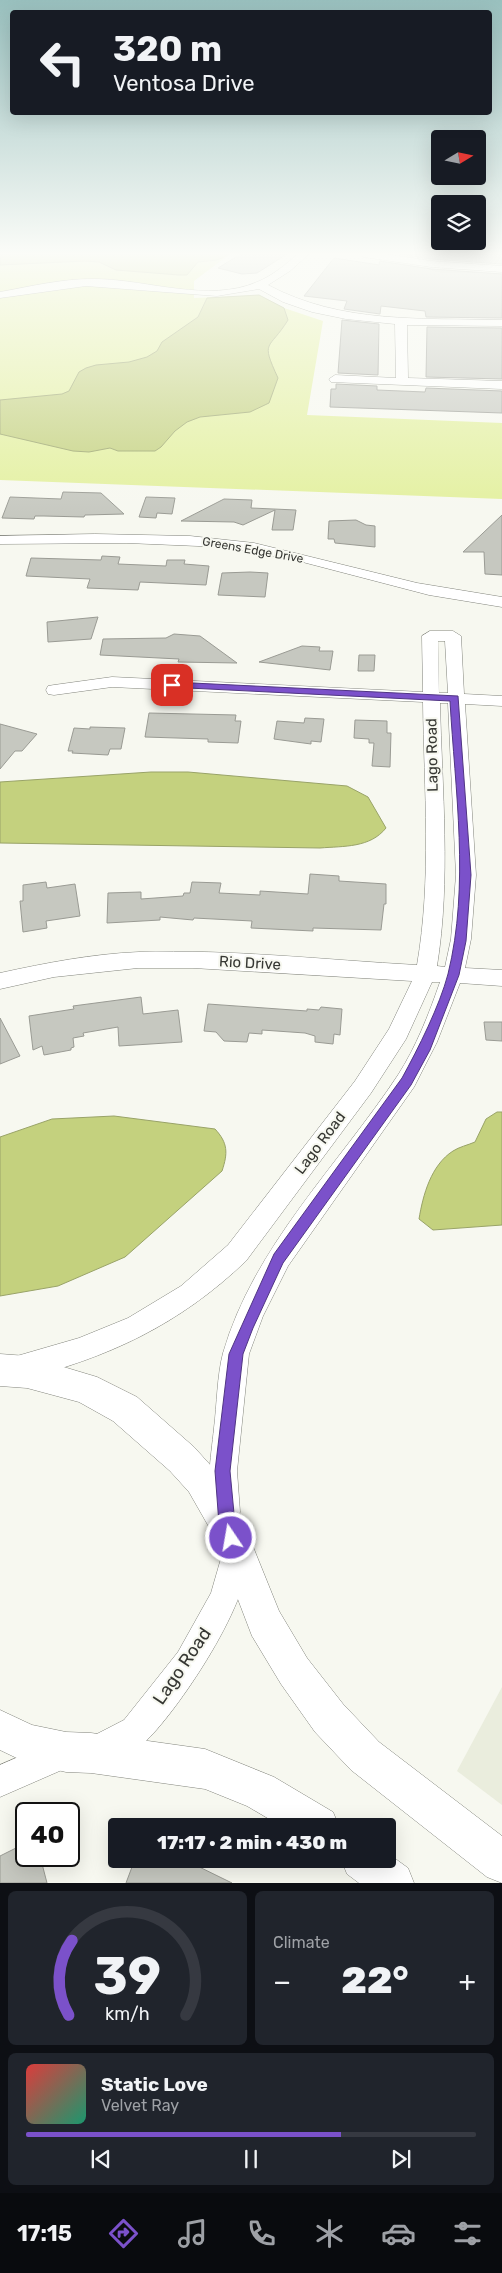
<!DOCTYPE html>
<meta charset="utf-8">
<style>
body{margin:0;font-family:Rubik,sans-serif;background:#20242c;color:#f1f3f6;height:100vh;display:flex;flex-direction:column;font-size:19px;white-space:nowrap}
*{box-sizing:border-box;margin:0}
p{font-size:16px;color:#9ea1a6}
.icon{flex:none;width:28px;height:28px;fill:none;stroke:currentColor;stroke-width:2;stroke-linecap:round;stroke-linejoin:round}
.map{position:relative;height:1883px;overflow:hidden}
.panel{display:flex;flex-direction:column;gap:8px;padding:8px;background:#0d0f14;flex:1}
.panel>*{flex:none}
.banner{position:absolute;left:10px;top:10px;width:482px;height:105px;border-radius:5px;box-shadow:0 5px 20px #0002;background:#171b24;color:#f1f3f6;overflow:hidden}
.needle{width:32px;rotate:80deg}
.buttons{position:absolute;left:431px;top:130px;display:grid;gap:10px}
.buttons a{display:grid;place-items:center;width:55px;height:55px;border-radius:5px;background:#171b24;box-shadow:0 5px 20px #0002;font-size:25px}
.speed{position:absolute;left:15px;top:1802px;display:flex;gap:10px;font-size:25px;font-weight:700;text-align:center}
.speed>*{display:grid;place-content:center;width:65px;height:65px;border-radius:50%;background:#171b24;box-shadow:0 5px 20px #0002;line-height:1}
.speed .limit{border:2px solid #111;border-radius:8px;background:#fff;color:#111}
.pin{position:absolute;display:grid;place-items:center;width:42px;height:42px;color:#fff;margin:-21px;border-radius:10px;box-shadow:0 2px 8px #0006}
.me{position:absolute;width:55px;margin:-28px;rotate:348deg;stroke-linejoin:round;filter:drop-shadow(0 0 4px #0008)}
.turn{display:flex;align-items:center;gap:18px;height:105px;padding:0 20px;font-size:22px}
.turn .icon{width:65px;height:65px;stroke-width:2.5}
.turn b{display:block;font-size:35px;line-height:42px}
.big{font-size:38px;font-weight:800;line-height:1.1}
.panel .tile{flex:1;display:flex;flex-direction:column;justify-content:center;gap:8px;min-width:0;padding:0 18px;border-radius:8px;background:#20242c}
.panel .dial{align-items:center;gap:0}
.dial svg{height:130px;overflow:visible;fill:none;stroke:#363941;stroke-width:7;stroke-linecap:round;text-anchor:middle}
.dial text{fill:#f1f3f6;stroke:none}
.song{display:flex;align-items:center;gap:15px}
.cover{width:60px;height:60px;border-radius:8px;background:linear-gradient(135deg,hsl(0 70% 55%),hsl(160 70% 35%))}
.played{height:5px;border-radius:2px;background:linear-gradient(90deg,#7b51ca 70%,#363941 70%)}
.keys{display:flex;justify-content:space-around;direction:ltr}
.heat{display:flex;justify-content:space-between;align-items:center;font-size:28px;direction:ltr}
.panel .tiles{flex:1;display:grid;gap:8px;grid-template-columns:1fr 1fr}
.tile:last-child{grid-column:span 2}
.trip{position:absolute;left:108px;top:1818px;width:288px;height:50px;border-radius:5px;background:#171b24;box-shadow:0 5px 20px #0002;font-weight:800;line-height:50px;text-align:center}
.tab-bar{display:flex;height:80px;justify-content:space-around;align-items:center;background:#090b0e;color:#9ea1a6}
.tab-bar .icon{width:35px;height:35px}
.tab-bar .on{color:#7b51ca}
.tab-bar b{font-size:22px;color:#f1f3f6}
.map>svg:first-child{display:block}
.built{fill:#eaeddd}
.green{fill:#e3f09e}
.water{fill:#c4d17e;stroke:#99a368}
.building{fill:#c6c8c0;stroke:#9a9b94}
.lines{fill:none;stroke-linecap:round;stroke-linejoin:round}
.minor-casing{stroke:#83857d;stroke-width:1}
.tertiary-casing{stroke:#83857d;stroke-width:1}
.minor{fill:#fff;fill-rule:evenodd}
.tertiary{fill:#fff;fill-rule:evenodd}
.route{fill:#7b51ca;stroke:#503583}
.labels{text-anchor:middle;stroke-width:4;stroke-linejoin:round;paint-order:stroke}
.far-street-label{font-size:12px;fill:#363733;stroke:#f7f8f0}
.street-label{font-size:15px;fill:#363733;stroke:#f7f8f0}
.near-street-label{font-size:18px;fill:#363733;stroke:#f7f8f0}
</style>
<div class="map">
<svg width="502" height="1883" viewBox="0 0 502 1883">
<rect width="100%" height="100%" fill="#f7f8f0"/>
<path class="built" d="M502,1687V1805L457,1771Z"/>
<path class="green" d="M0,254H230L194,281V298L259,295L284,308L323,321L307,415L502,423V499L0,480Z"/>
<path class="water" d="M0,254H230L217,260L198,262L187,275H179L116,270L99,262L85,261L0,265Z
M259,295L284,308L288,320C269,351 260,339 278,378L269,403L250,412L200,417L187,422L175,431L161,447L155,451H118L110,448L89,452L73,451L0,434V400L62,394L69,391L79,372L86,368L96,365L129,362L147,357L157,351L162,342L198,317L207,298Z
M151,772H188L347,786L368,797L386,828C370,848 344,846 320,848L0,843V782Z
M497,1112H502V1225L433,1230L419,1219C423,1195 431,1165 453,1151C459,1147 468,1145 475,1142L486,1119Z
M114,1116L215,1129C228,1143 228,1153 222,1171L125,1257L58,1286L0,1296V1137L52,1119Z"/>
<path class="building" d="M241,254H287L257,273L242,274L218,268Z
M400,254H502V264L431,259Z
M334,258L379,265L380,261L431,269L502,274V318L426,317L425,311L381,306L380,314L344,309L347,301L304,296Z
M342,320L379,324L378,375L338,373Z
M427,327L502,328V379L426,377Z
M336,384L377,386V390L425,392L426,388L502,391V413L330,407L331,389H336Z
M63,492L101,493L124,514L85,515L84,517L44,516H35L34,519L2,518L10,497L61,499Z
M146,497L175,498L172,514L157,513L156,518L139,517Z
M224,499L252,500L251,508L296,510L293,530H272L275,510L243,525L234,522L181,521Z
M502,515V575L485,574L484,552H463Z
M356,520L366,525L375,526V547L335,543L334,539H328L329,521Z
M102,556L120,557L118,564L166,566L167,560H185L184,564L209,566L206,585L140,582L138,590L87,588L90,579L26,576L31,558L101,560Z
M250,572L268,573L265,597L218,595L222,573Z
M98,617L91,639L48,642L47,622Z
M174,634L200,636L237,663L178,662L179,659L100,655L103,639L166,638Z
M302,646L320,647L319,651H333L330,670L259,662Z
M359,655H375L374,671H358Z
M149,713L236,715L235,721H241L238,743L208,742V739L145,737Z
M305,718L324,719L321,742L311,741V744L274,739L277,721L304,723Z
M355,720L387,721V733H391L390,767L372,766L374,743H369V739L354,738Z
M0,724L37,734L22,751H15L0,769Z
M90,727L125,728L121,749H110L108,755L72,753L73,751H68L74,728L90,729Z
M310,874L339,876V881L386,884V904H384L381,930L313,928V931L251,928L252,921L194,918L193,920L160,917V920L107,923L108,893L141,892V899L183,896L184,893H190L192,882L221,883L219,893L260,895V891L308,894Z
M46,882L47,888L75,884L80,916L46,921L47,928L23,932L20,901H23V885Z
M141,997L143,1014L178,1010L182,1042L119,1046L118,1027L83,1033L84,1036L73,1038L74,1047L71,1048V1050L44,1055L42,1046L33,1050L29,1016L74,1009L73,1006Z
M208,1004L307,1011V1009L319,1010L321,1007L342,1009L340,1035L334,1034L333,1044L315,1042V1036L305,1033L262,1030V1034L249,1033L247,1042L224,1041L216,1032L204,1031Z
M0,1018L20,1056L0,1064Z
M484,1022H502V1041L486,1040Z
M26,1843V1856H40L47,1883H0V1856Z
M135,1859H183L232,1883H126Z"/>
<g class="lines">
<g class="minor-casing">
<path id="minor" d="M298,254H309L290,271L268,285C341,324 422,318 502,320V326L407,325L408,378L502,381V389L331,382L329,379L335,375L396,378L395,324L346,319L312,312L283,302L259,289L217,296L86,286L0,298V292C32,286 65,278 98,279C149,280 208,303 257,282C272,276 285,265 298,254Z
M359,254H386L431,261L502,266V272L431,267L364,257Z
M95,534L190,536L254,543L417,583L502,597V607L429,595L291,559L222,547L127,543L0,544V536Z
M430,631H453L461,636L464,694L502,696V706L465,704L476,875L471,939L465,968L502,970V986L460,983L437,1042L414,1087L288,1266L263,1316L249,1354L237,1471L240,1512L236,1522L226,1526L216,1522C204,1493 211,1458 214,1428C217,1404 217,1376 223,1353C254,1246 338,1166 398,1075C416,1047 429,1014 440,982H432L406,1039L371,1093L246,1261C179,1325 108,1358 19,1380L10,1376L6,1367L10,1358L79,1338L128,1318L181,1286L228,1245L355,1081L389,1029L412,981L193,968H138L54,977L0,989V973C46,963 92,954 139,952C231,949 325,960 417,965C432,879 424,789 423,702L112,687L54,695L48,694L46,690L48,686L54,685L112,677L423,692L422,636ZM438,641H445L448,693H439ZM440,703H448L456,875L451,939L445,967L437,966C451,880 442,790 440,703Z
M236,1537L246,1541C264,1585 179,1709 147,1740C136,1751 114,1759 100,1765L89,1760L84,1749L89,1738L124,1720L178,1652L211,1593L226,1541Z
M60,1739L71,1744L76,1755L71,1766L0,1797V1765Z"/>
</g>
<g class="tertiary-casing">
<path id="tertiary" d="M0,1354L27,1356L97,1377L137,1397L194,1447L213,1468L239,1512L279,1611L307,1658L343,1704L379,1742L502,1836V1883L487,1877L351,1770L315,1732L281,1684L252,1636L213,1534L189,1492L170,1471L113,1421L79,1402L27,1388L0,1386Z
M0,1710L32,1725L66,1732L91,1733L205,1749L274,1777L333,1812L339,1826H281L247,1806L205,1789L91,1773L66,1772L27,1763L0,1750Z
M386,1852L408,1868L414,1883H359L347,1874L341,1859H386Z"/>
</g>
<use href="#minor" class="minor"/>
<use href="#tertiary" class="tertiary"/>
</g>
<linearGradient id="sky" x2="0" y2="1"><stop stop-color="#99c0be"/><stop offset="0.49" stop-color="#fbfcf8"/><stop offset="1" stop-color="#fbfcf8" stop-opacity="0"/></linearGradient>
<rect width="502" height="518" fill="url(#sky)"/>
<path class="route" d="M172,682L458,696L471,875L466,941L459,975L430,1050L411,1085L283,1263L253,1328L243,1354L230,1471L235,1524L239,1538L237,1543L231,1546L225,1543L219,1524L215,1471L229,1354L274,1254L402,1078C418,1049 440,1005 448,974C470,885 455,790 450,701L168,687L167,685Z"/>
<g class="labels">
<g class="far-street-label">
<text transform="translate(253 550) rotate(10)" y="4">Greens Edge Drive</text>
</g>
<g class="street-label">
<text transform="translate(432 755) rotate(-91)" y="5">Lago Road</text>
<text transform="translate(250 963) rotate(3)" y="5">Rio Drive</text>
<text transform="translate(320 1143) rotate(-53)" y="5">Lago Road</text>
</g>
<g class="near-street-label">
<text transform="translate(182 1666) rotate(-56)" y="6">Lago Road</text>
</g>
</g>
</svg>
<div class="buttons">
<a><svg class="needle" viewBox="-14 -14 28 28"><path d="M0-13l5 13h-10z" fill="#e53935"/><path d="M0 13l5-13h-10z" fill="#9ea1a6"/></svg></a>
<a><svg class="icon" aria-label="layers" viewBox="0 0 24 24"><path d="M12 4l9 5-9 5-9-5zM3 14l9 5 9-5"/></svg></a>
</div>
<div class="speed"><div class="limit">40</div></div>
<div class="pin" style="left:172px;top:685px;background:#d93025"><svg class="icon" aria-label="arrive" viewBox="0 0 24 24"><path d="M6 21V4h12l-3 4 3 4H6"/></svg></div>
<svg class="me" style="left:231px;top:1538px" viewBox="-20 -20 40 40"><circle r="17" fill="#7b51ca" stroke="#fff" stroke-width="3"/><path d="M0-11L8 9 0 5-8 9z" fill="#fff"/></svg>
<div class="trip">17:17 · 2 min · 430 m</div>
<div class="banner">
<div class="turn"><svg class="icon" aria-label="left" viewBox="0 0 24 24"><path d="M17 20v-9H6M10 6l-5 5 5 5"/></svg><div><b>320 m</b>Ventosa Drive</div></div>
</div>
</div>
<section class="panel">
<div class="tiles">
<div class="tile dial"><svg viewBox="0 0 100 80">
<path d="M14 69A42 42 0 1 1 86 69"/>
<path d="M14 69A42 42 0 0 1 16 23" stroke="#7b51ca"/>
<text x="50" y="56" font-size="32" font-weight="700">39</text>
<text x="50" y="72" font-size="11">km/h</text>
</svg></div>
<div class="tile"><p>Climate</p>
<div class="heat"><a>−</a><b class="big">22°</b><a>+</a></div>
</div>
<div class="tile">
<div class="song"><i class="cover"></i><div><b>Static Love</b><p>Velvet Ray</p></div></div>
<div class="played"></div>
<div class="keys"><svg class="icon" aria-label="previous" viewBox="0 0 24 24"><path d="M18 5L8 12l10 7zM5 5v14"/></svg><svg class="icon" aria-label="pause" viewBox="0 0 24 24"><path d="M8 5v14M16 5v14"/></svg><svg class="icon" aria-label="next" viewBox="0 0 24 24"><path d="M6 5l10 7-10 7zM19 5v14"/></svg></div>
</div>
</div>
</section>
<nav class="tab-bar">
<b>17:15</b>
<svg class="icon on" aria-label="directions" viewBox="0 0 24 24"><path d="M12 3l9 9-9 9-9-9zM9 14v-3h6M13 9l2 2-2 2"/></svg>
<svg class="icon" aria-label="music" viewBox="0 0 24 24"><path d="M9 18V5l10-2v13"/><circle cx="6" cy="18" r="3"/><circle cx="16" cy="16" r="3"/></svg>
<svg class="icon" aria-label="phone" viewBox="0 0 24 24"><path d="M5 4h4l2 5-3 2q2 4 5 5l2-3 5 2v4C11 20 4 13 5 4z"/></svg>
<svg class="icon" aria-label="climate" viewBox="0 0 24 24"><path d="M12 3v18M4 7l16 10M4 17L20 7"/></svg>
<svg class="icon" aria-label="car" viewBox="0 0 24 24"><path d="M5 17H2v-5l4-1 3-4h7l3 4 3 1v5h-3M9 17h6M6 11h13"/><circle cx="7" cy="17" r="2"/><circle cx="17" cy="17" r="2"/></svg>
<svg class="icon" aria-label="filters" viewBox="0 0 24 24"><path d="M4 7h16M4 17h16"/><circle cx="9" cy="7" r="2"/><circle cx="15" cy="17" r="2"/></svg>
</nav>
